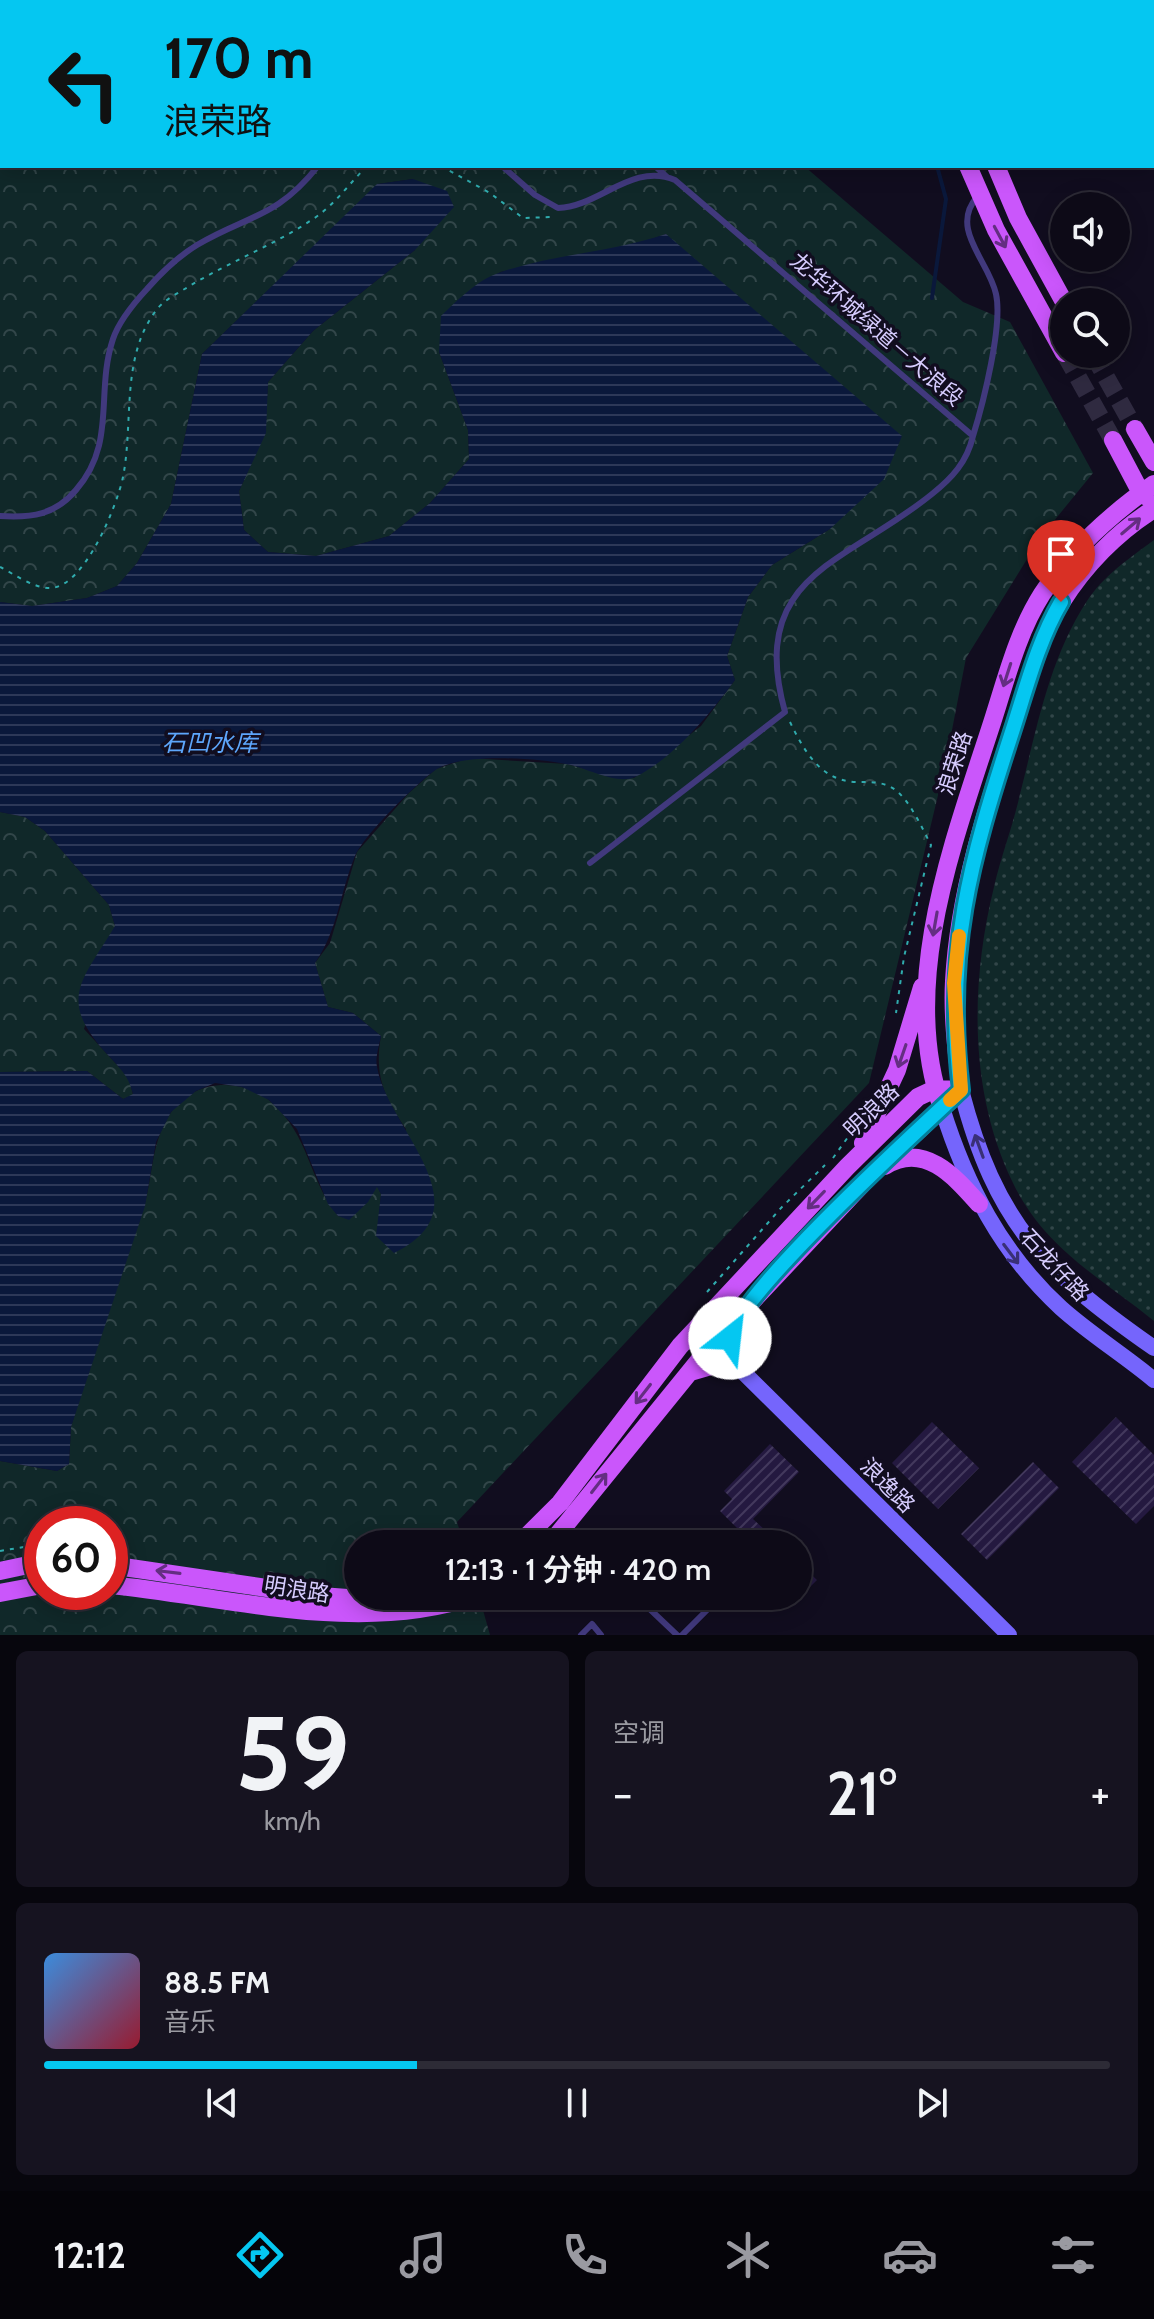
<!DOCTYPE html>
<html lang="zh">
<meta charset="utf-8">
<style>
body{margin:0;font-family:Cabin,"Noto Sans SC",sans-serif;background:#161320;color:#f1f3f6;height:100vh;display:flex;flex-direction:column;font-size:30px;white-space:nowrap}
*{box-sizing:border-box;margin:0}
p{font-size:26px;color:#9a9aa1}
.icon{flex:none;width:44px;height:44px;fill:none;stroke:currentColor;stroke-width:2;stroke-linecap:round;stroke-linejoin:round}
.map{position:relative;height:1635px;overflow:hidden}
.sheet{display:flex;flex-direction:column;gap:16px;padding:16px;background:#07060d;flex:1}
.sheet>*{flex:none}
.hud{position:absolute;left:0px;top:0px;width:1154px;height:168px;box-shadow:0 4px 20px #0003,0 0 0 2px #2d2b36;background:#05c7f1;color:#111;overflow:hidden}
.tools{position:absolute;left:1050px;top:192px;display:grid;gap:16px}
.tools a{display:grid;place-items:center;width:80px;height:80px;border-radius:50%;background:#0d0a17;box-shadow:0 4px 20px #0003,0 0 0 2px #2d2b36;font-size:40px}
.speed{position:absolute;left:24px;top:1506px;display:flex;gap:16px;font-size:40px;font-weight:700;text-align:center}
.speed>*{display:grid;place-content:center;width:104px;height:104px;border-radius:50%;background:#0d0a17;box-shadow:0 4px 20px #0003,0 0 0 2px #2d2b36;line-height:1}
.speed .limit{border:12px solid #d22;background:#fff;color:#111}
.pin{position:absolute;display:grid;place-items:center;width:68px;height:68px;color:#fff;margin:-82px -34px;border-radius:50% 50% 50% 0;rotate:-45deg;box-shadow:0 0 8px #0007}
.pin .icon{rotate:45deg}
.me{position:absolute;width:88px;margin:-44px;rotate:29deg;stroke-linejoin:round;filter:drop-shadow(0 0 6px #0008)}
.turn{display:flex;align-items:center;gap:28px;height:168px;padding:0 32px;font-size:36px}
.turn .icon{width:104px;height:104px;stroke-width:2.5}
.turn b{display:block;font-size:56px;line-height:68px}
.big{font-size:60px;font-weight:600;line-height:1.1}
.sheet .widget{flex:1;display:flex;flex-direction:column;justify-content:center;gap:12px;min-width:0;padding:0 28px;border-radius:12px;background:#161320}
.sheet .dial{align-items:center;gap:0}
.dial b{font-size:104px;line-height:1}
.song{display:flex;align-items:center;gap:24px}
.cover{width:96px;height:96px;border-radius:12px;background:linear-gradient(135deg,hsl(210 70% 55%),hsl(350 70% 35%))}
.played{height:8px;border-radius:4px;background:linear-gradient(90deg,#05c7f1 35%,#2d2b36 35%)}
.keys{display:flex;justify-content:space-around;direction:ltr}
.heat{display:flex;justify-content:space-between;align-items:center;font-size:44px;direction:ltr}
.sheet .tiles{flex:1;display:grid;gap:16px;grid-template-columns:1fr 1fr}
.widget:last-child{grid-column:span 2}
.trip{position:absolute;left:344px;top:1530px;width:468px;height:80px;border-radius:40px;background:#0d0a17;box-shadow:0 4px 20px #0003,0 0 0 2px #2d2b36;font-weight:600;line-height:80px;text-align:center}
.dock{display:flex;height:128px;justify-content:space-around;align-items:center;background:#050409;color:#9a9aa1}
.dock .icon{width:56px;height:56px}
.dock .current{color:#05c7f1}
.dock b{font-size:36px;color:#f1f3f6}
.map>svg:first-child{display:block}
.grass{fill:url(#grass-dots)}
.forest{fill:url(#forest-crowns);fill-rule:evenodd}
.water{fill:url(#water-rules)}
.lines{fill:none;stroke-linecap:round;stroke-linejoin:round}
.stream{stroke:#0a183b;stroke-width:4}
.building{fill:url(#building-hatch)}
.primary-tunnel{stroke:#2f2a40;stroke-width:18;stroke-dasharray:18 9;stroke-linecap:butt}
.path{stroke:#30acae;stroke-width:2;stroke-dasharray:4 6;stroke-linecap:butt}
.lane{stroke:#41397d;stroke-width:6}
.street{stroke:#41397d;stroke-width:11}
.secondary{stroke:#7565fc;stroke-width:16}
.primary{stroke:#ca56fb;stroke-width:18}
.oneway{stroke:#642e82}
.oneway2{stroke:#393077}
.route-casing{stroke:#03819d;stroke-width:20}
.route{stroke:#05c7f1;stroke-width:14}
.slow{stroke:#f59e0b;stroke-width:14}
.labels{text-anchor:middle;stroke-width:7;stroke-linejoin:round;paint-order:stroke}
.street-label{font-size:22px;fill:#d6ccfe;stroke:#110d1f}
.water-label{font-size:24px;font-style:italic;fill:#5da6fb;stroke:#110d1f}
</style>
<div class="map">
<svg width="1154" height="1635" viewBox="0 0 1154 1635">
<defs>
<pattern id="grass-dots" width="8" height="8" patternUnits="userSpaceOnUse" patternTransform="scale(2)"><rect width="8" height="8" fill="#102829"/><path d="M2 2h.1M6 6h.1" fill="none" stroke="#324649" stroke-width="1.8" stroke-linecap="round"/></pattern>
<pattern id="forest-crowns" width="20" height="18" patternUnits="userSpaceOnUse" patternTransform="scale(2)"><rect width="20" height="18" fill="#102829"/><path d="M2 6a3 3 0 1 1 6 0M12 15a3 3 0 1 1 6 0" fill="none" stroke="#324649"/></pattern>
<pattern id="water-rules" width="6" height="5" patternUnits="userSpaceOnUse" patternTransform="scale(2)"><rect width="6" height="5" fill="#0a183b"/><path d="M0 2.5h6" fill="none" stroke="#2d3858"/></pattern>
<pattern id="building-hatch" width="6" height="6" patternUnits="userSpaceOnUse" patternTransform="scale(2)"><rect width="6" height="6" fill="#241940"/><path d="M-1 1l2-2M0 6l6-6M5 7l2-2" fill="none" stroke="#43395d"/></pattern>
</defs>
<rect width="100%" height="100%" fill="#110d1f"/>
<path class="grass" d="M1154,540V1321C1100,1277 1045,1249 1013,1183C969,1093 970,984 994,887C1001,856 1013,826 1020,794C1037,728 1049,659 1087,601C1103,576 1131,557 1154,540Z"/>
<path class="forest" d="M0,0L30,2H2V166H804L963,302L1010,322L1093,473L1040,538L966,658L945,766L869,1083L457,1522L464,1544H358V1596H479L490,1635H0V1461L57,1471L69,1464L71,1427C85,1381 99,1334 115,1288C124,1261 136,1235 144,1207C153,1176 151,1143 170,1114C192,1080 240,1076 271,1102C310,1136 308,1179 338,1216L377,1186L381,1194L377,1236L406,1129C384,1097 374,1075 381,1036L353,1013L328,1007L315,963L330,943L357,852L409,793L436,769L469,758L567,764L619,778H634L701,726L735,680L727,656L748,597L772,565L830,529L666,234L640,243L500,272L439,352L468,430L469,459L430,503L389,536L316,556L268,552L244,530L239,491L265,433L268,382L313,331L415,250L413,179L378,184L202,354L171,504L137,563L117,586L87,598L32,606L0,602ZM42,1524H110V1592H42Z
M0,812L25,817L45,831L109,905L115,926L84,1029L129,1078L133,1095L123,1099L87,1071L0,1072Z"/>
<path class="water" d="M413,179L447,191L454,207L415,250L313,331L268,382L266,433L239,491L244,530L268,552L316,556L389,536L430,503L469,459L468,430L439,352L441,316C459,299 477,280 501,272C554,254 613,252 666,234L902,436L884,479L830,529L772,565L748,597L727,656L735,680C711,713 673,759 635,777C618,785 588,769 571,765C540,758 459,752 434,771C415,785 364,835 355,856C340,892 338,930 315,963L328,1007L353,1013L381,1036C379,1046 375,1058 377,1067C388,1130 489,1207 394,1253L376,1236L381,1194L377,1187L368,1202L349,1220L338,1216L328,1204L297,1129L269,1100L242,1087L215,1083L196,1091L171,1112L156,1142L145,1206L71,1427L69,1464L57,1471L0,1461V1072L87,1071L123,1099L133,1094C129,1076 119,1067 106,1053C57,999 82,981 115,926L109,905L45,831L25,817L0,812V602L32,606L87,598L117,586L137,563L171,504L202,354L377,184Z"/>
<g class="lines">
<path class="stream" d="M936,2V0
M932,298L946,199L937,166"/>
</g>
<path class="building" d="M1116,1417L1154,1455V1506L1136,1524L1072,1462Z
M932,1422L979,1468L938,1509L892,1463Z
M770,1444L799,1472L753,1519L780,1544H729L741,1532L720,1511L732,1499L724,1491Z
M1033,1462L1059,1488L987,1560L961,1534Z
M798,1562L817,1580L798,1599Z"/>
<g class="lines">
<path class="primary-tunnel" d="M1065,354L1113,440
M1093,354L1135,429"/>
<path class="path" d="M441,166L490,193L523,218L552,217
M0,567C14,574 33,588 50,588C84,588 117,506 123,477C134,421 120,355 158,308C166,299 178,293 188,287C227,263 272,246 310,221C333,207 348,185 367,166
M790,722C804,751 821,781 856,782C870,782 886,781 898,792C912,805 922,828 931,845L904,957L896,1013
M833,1158L848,1137
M707,1292L781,1208L825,1165
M496,1544L504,1537
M0,1551L42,1544"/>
<path class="lane" d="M502,166L535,195L558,208C599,207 632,162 675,180L973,436C967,462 952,478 932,494C846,564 747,574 785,712L590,863
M655,166L667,177
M973,436C983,404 1003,325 996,294C989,261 949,229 977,197
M0,516C32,518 55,515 76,490C117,443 95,393 113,339C119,321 134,303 147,289C161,273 179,256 197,245C248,215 277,218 318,166
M567,1530L582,1544
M636,1596L677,1635
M581,1635L592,1624L601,1635
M682,1635L721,1596"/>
<path class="street" d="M1109,0L1111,2
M1133,2L1134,0"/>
<path class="secondary" d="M961,1090C996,1224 1044,1271 1154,1348
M942,1108C966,1185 1001,1253 1061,1308C1090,1334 1124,1355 1154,1380
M737,1366L1009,1635"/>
<path class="primary" d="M966,2L967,0
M996,2L997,0
M968,166L996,230L1064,353
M996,166L1018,218L1064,302
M1135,429L1154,462
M1113,440L1141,493L1149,498
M961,1090C957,1055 952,1017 954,981C959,891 987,807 1015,722C1028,683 1039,638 1061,603C1084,566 1117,532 1154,509
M942,1108C899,986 952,846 990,729C1005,684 1016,635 1042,594C1071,550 1111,514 1154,484
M863,1143L897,1070L922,987
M885,1166C924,1141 955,1177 979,1204
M736,1319L730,1338L737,1366
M690,1372L721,1363L737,1366
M519,1544L560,1503L680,1346L847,1167L918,1097L935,1089L961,1090
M550,1544L714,1342L869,1177L950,1101
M110,1565L321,1596L387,1601L411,1596
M0,1571L42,1562
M110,1585C230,1597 359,1635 475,1596
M0,1593L42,1585"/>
</g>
<defs><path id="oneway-shaft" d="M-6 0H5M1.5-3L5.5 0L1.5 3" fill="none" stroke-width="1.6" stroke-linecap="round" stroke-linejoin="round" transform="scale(2)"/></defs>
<g class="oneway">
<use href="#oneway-shaft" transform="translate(1000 237) rotate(62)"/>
<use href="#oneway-shaft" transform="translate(1131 526) rotate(-40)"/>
<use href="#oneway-shaft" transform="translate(1007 675) rotate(108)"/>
<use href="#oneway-shaft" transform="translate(935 924) rotate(100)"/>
<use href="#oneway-shaft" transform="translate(902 1056) rotate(109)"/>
<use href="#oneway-shaft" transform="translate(816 1200) rotate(134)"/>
<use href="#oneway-shaft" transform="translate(643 1394) rotate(128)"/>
<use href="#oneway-shaft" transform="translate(599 1483) rotate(-52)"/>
<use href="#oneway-shaft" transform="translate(168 1572) rotate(-173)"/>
</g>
<g class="oneway2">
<use href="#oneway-shaft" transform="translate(979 1146) rotate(-110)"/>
<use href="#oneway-shaft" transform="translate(1011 1254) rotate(53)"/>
</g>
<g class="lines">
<g class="route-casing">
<path id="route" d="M730,1338C738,1294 919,1129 961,1090C944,953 970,861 1012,732C1026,689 1038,641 1061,602"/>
</g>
<use href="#route" class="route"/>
<path class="slow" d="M950,1100L961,1090L954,983L959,936"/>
</g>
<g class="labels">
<g class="street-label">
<text transform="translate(877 329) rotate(41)" y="8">龙华环城绿道－大浪段</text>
<text transform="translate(954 763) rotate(-72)" y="8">浪荣路</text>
<text transform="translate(871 1110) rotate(-44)" y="8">明浪路</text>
<text transform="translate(1055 1265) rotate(47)" y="8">石龙仔路</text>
<text transform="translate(888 1485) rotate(45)" y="8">浪逸路</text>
<text transform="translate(297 1589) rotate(9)" y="8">明浪路</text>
</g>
<g class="water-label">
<text x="210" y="751">石凹水库</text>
</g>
</g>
</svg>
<div class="tools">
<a><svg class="icon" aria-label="sound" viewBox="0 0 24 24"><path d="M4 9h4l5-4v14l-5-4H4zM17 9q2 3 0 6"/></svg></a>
<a><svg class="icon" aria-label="search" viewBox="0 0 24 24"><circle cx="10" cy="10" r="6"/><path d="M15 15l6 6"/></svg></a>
</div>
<div class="speed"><div class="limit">60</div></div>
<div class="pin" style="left:1061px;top:602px;background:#d93025"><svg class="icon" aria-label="arrive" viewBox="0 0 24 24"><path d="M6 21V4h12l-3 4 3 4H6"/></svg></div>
<svg class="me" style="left:730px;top:1338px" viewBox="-20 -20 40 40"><circle r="19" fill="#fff"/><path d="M0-13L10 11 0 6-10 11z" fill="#05c7f1"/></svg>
<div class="trip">12:13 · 1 分钟 · 420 m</div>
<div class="hud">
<div class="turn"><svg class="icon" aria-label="left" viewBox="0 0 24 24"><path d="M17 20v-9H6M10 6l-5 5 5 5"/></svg><div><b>170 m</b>浪荣路</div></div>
</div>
</div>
<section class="sheet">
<div class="tiles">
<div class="widget dial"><b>59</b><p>km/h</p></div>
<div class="widget"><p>空调</p>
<div class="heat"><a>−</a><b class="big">21°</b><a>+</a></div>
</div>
<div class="widget">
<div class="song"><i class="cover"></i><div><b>88.5 FM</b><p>音乐</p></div></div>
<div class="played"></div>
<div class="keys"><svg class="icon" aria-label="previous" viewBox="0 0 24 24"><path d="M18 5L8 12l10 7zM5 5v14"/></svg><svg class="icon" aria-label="pause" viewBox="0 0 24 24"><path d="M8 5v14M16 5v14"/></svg><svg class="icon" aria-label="next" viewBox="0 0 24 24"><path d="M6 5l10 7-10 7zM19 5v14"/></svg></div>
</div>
</div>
</section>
<nav class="dock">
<b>12:12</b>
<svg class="icon current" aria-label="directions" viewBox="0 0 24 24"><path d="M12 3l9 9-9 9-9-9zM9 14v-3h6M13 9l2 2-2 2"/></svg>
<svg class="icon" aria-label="music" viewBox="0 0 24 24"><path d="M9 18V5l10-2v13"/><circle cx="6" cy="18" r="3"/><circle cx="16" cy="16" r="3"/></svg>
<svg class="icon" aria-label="phone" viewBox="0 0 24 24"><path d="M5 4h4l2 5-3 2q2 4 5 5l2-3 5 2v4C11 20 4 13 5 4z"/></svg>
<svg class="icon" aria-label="climate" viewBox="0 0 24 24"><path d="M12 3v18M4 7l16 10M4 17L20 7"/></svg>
<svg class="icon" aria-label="car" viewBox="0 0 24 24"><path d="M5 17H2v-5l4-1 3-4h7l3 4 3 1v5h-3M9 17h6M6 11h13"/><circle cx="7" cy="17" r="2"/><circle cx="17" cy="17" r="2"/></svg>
<svg class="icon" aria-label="filters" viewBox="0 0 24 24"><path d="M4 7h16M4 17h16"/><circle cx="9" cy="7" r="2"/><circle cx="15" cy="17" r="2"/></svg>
</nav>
